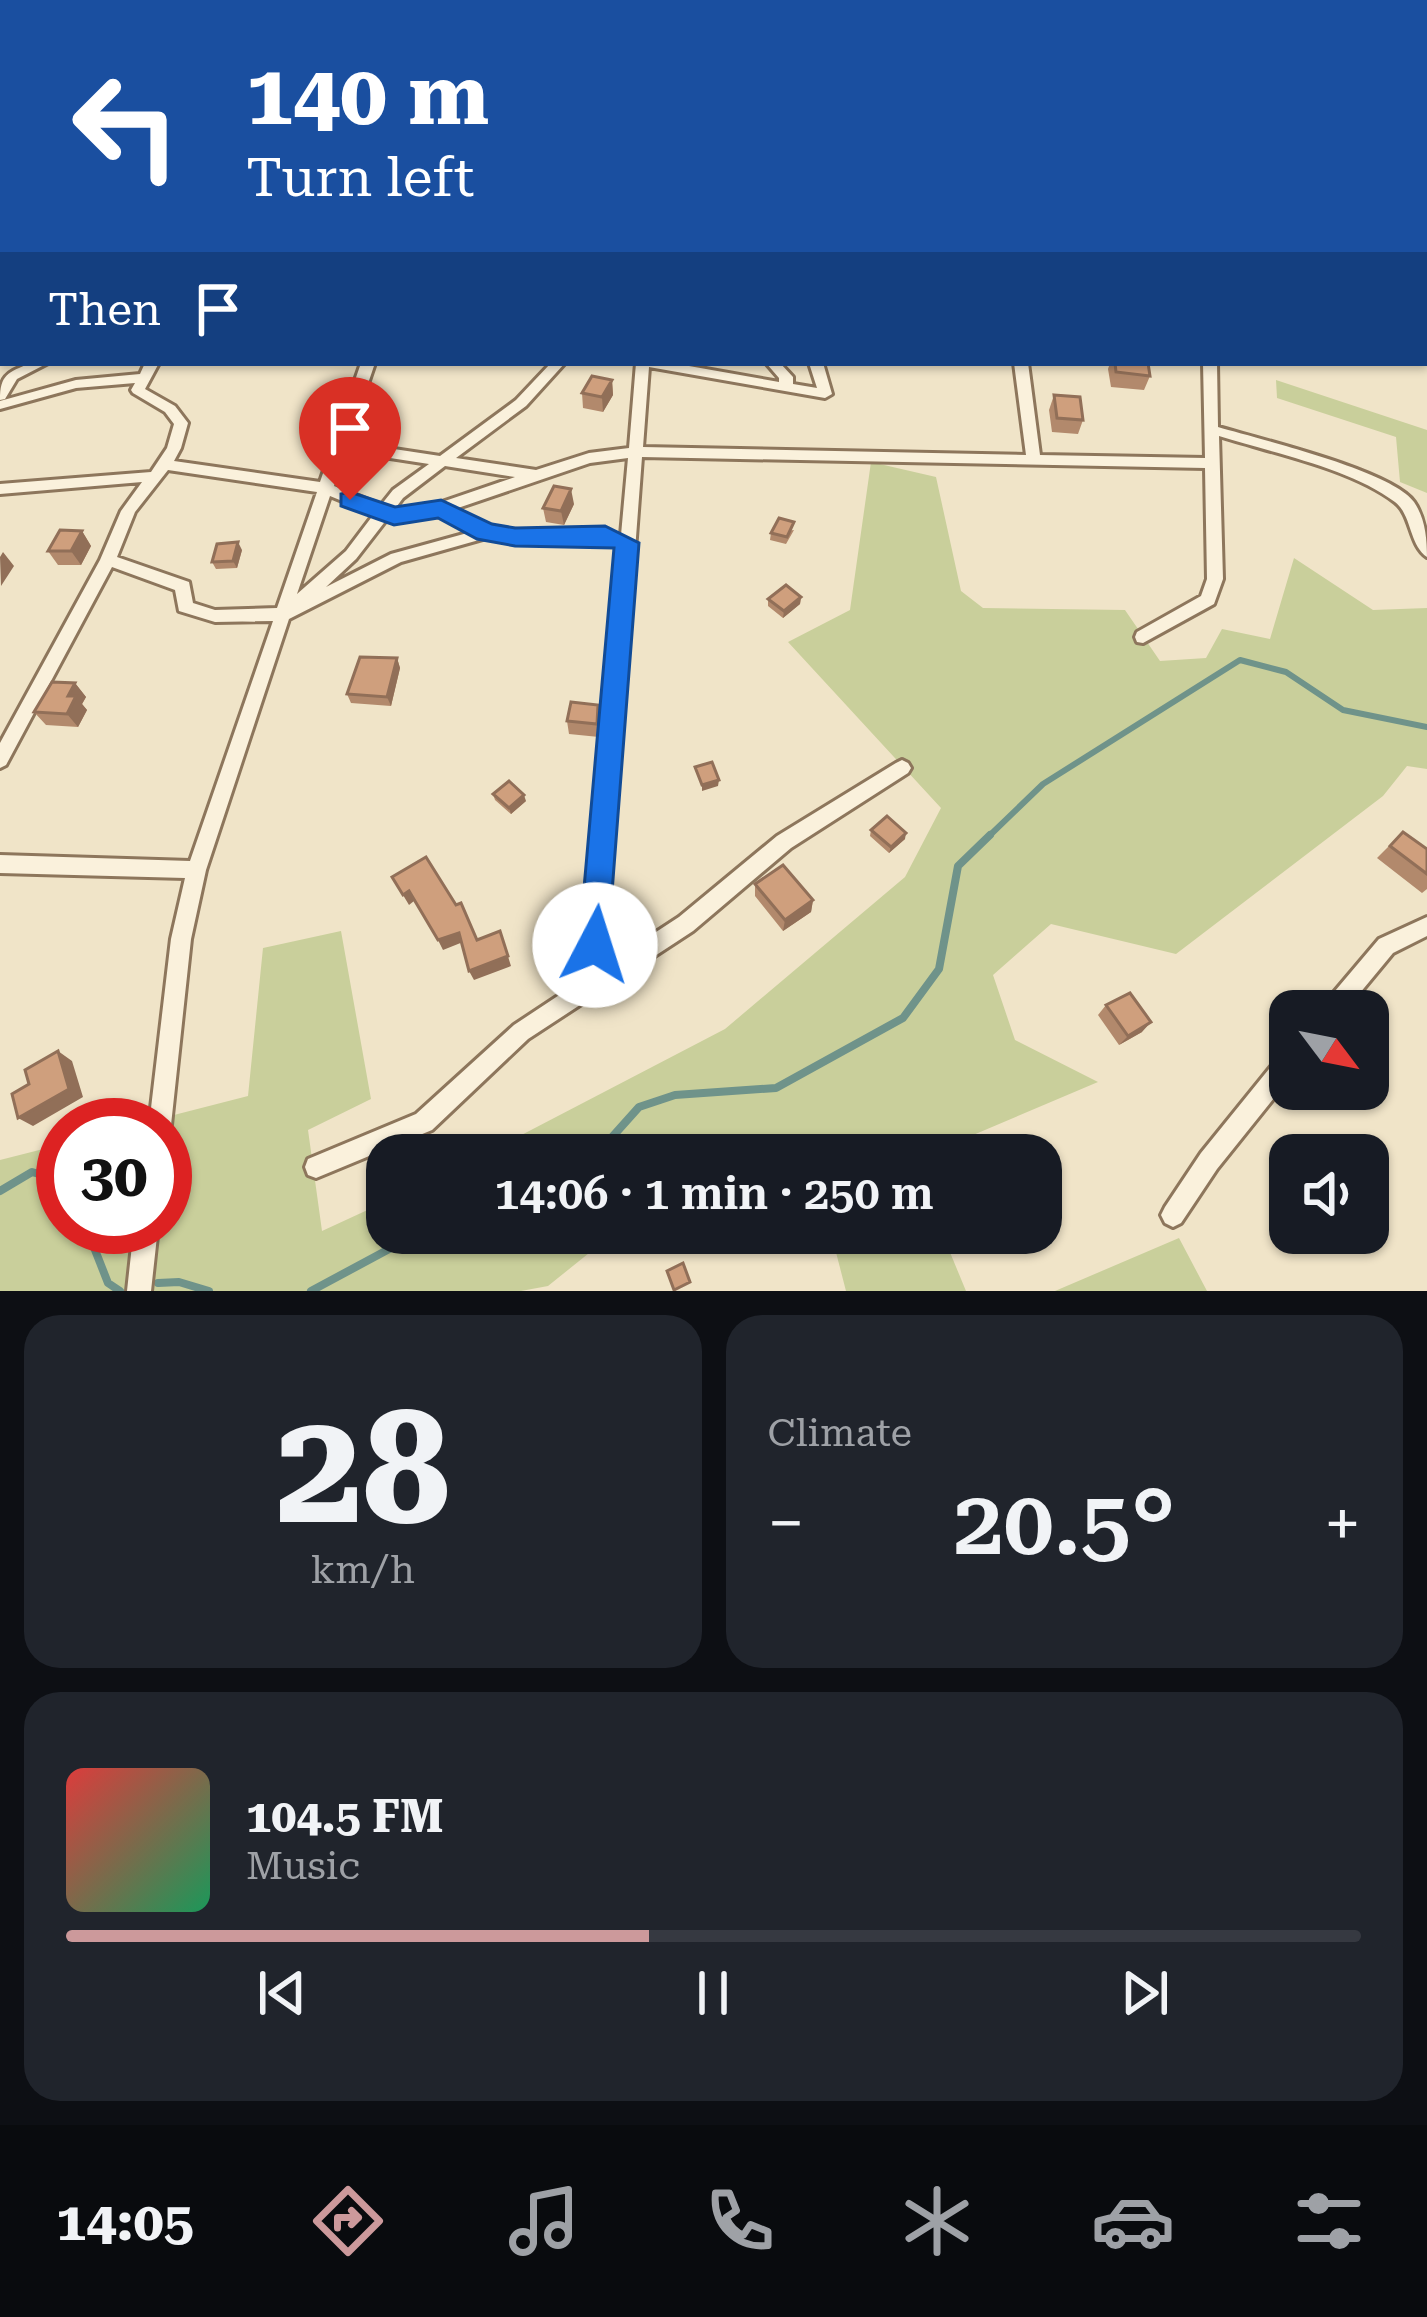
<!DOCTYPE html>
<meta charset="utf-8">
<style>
body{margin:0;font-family:"Roboto Serif",serif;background:#20242c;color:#f1f3f6;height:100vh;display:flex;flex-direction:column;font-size:45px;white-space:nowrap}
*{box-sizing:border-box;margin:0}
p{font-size:39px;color:#9ea1a6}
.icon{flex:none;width:66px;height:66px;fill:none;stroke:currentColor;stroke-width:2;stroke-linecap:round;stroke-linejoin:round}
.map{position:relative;height:1291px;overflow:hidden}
.sheet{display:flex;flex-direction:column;gap:24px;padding:24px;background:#0d0f14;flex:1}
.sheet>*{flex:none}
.hud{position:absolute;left:0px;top:0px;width:1428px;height:366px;box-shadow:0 3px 9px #0004;background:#1a4fa0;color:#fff;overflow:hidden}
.needle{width:78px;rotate:122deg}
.buttons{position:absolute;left:1269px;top:990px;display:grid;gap:24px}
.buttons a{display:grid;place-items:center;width:120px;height:120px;border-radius:24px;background:#171b24;box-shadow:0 3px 9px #0004;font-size:60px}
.speed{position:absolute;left:36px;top:1098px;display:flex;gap:24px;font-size:60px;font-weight:700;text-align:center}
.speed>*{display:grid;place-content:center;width:156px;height:156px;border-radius:50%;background:#171b24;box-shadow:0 3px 9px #0004;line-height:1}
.speed .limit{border:18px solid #d22;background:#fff;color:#111}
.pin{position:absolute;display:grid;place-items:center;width:102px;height:102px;color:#fff;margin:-123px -51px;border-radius:50% 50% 50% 0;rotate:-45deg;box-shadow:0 0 12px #0007}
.pin .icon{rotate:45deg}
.me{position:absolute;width:132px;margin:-66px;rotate:5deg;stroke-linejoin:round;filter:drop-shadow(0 0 9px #0008)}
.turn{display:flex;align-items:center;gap:42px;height:252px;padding:0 48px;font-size:54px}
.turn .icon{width:156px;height:156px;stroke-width:2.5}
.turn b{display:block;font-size:84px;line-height:102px}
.then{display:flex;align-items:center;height:114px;padding:0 48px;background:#0003;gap:24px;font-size:45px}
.big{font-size:90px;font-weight:600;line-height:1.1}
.sheet .card{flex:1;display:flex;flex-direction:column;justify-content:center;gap:18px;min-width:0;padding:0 42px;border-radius:36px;background:#20242c}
.sheet .dial{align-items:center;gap:0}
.dial b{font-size:156px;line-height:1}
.song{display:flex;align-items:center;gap:36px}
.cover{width:144px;height:144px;border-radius:18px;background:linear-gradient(135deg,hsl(0 70% 55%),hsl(150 70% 35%))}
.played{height:12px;border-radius:6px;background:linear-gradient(90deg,#cc999b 45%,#363941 45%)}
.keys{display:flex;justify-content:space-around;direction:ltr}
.heat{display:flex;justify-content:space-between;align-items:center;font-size:66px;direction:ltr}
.sheet .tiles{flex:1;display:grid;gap:24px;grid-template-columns:1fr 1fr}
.card:last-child{grid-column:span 2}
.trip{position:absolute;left:366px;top:1134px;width:696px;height:120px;border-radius:36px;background:#171b24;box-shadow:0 3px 9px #0004;font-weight:600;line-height:120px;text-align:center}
.menu{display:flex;height:192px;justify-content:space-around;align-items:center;background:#090b0e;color:#9ea1a6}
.menu .icon{width:84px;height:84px}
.menu .selected{color:#cc999b}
.menu b{font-size:54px;color:#f1f3f6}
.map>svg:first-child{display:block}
.green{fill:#c9cf9b}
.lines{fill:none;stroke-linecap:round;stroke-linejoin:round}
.stream-far1{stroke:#6f938a;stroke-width:6}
.stream{stroke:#6f938a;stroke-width:8}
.minor-casing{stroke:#8d765c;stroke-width:6}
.minor{fill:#faf1dc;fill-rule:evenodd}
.wall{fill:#b2896c}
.shaded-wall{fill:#916f58}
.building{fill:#cf9f7d;stroke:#916f58;stroke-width:3}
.route{fill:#1a73e8;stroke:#114b97;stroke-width:3}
</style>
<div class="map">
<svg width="1427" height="1291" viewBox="0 0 1427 1291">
<rect width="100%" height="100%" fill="#f0e4c8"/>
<path class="green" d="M1276,380L1427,430V493L1400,482L1396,437L1277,398Z
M871,462L936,477L961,591L983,608L1125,610L1160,661L1206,658L1222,629L1270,639L1294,558L1373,610L1427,608V769L1407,766L1383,796L1176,954L1051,924L993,975L1015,1040L1098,1082L926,1155H811L806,1141L731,1155H483L725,1029L905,877L941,808L788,642L850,610Z
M341,931L371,1099L308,1130L322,1231L387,1201V1233H614L548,1286L521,1291H0V1160L63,1144V1227H165V1125H135L248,1096L263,948Z
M831,1233H942L966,1291H846Z
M1179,1238L1207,1291H1055Z"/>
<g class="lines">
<path class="stream-far1" d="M987,838L1043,784L1240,660L1286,672L1343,710L1427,727"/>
<path class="stream" d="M596,1155L639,1107L675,1095L776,1088L903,1018L939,969L958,866L990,835
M0,1191L32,1172L63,1181
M86,1227L108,1283L120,1291
M490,1233L520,1243L539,1233
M158,1283L179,1282L209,1291
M311,1291L419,1233"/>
<g class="minor-casing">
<path id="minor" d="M248,0L261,3H244Z
M488,0H496L494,3H486Z
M925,0H934L932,3H923Z
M1425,98H1427V104H1425Z
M30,363H48L17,379L5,399L0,400C0,374 8,373 30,363Z
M145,363H159L145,389L175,406L188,423L181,448L174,461L320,482L361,363H375L348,442L440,456L516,400L551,363H565L526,406L456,458L536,470L589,453L629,448L636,363H672L779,382V378L766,363H780L793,377V384L817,388L809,363H823L832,394L825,398L649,367L643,447L1026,455L1014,363H1028L1040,455L1205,458L1203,363H1217L1218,427C1259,439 1393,471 1414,502C1425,518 1427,538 1427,557C1409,545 1412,515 1395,502C1350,468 1273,453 1219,436L1223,579L1214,604L1143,643L1137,642L1135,637L1137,632L1201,596L1207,579L1205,468L642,457L604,966L679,917L777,836L896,763L902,760L908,763L911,768L908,773L791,848L693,931L528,1039L432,1130L316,1178L308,1175L305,1167L308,1159L416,1114L514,1025L582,980L620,546L604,541L558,545L486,538L401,562L289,619L206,870L191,939L171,1125L165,1134V1125H149L171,939L185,878L0,873V855L190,861L273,621L215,622L179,611L175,590L112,567L6,765L0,768V743L100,560L121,511L142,482L0,494V484L151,472L167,448L174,424L165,412L133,393L131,390L135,383L76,388L0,409V401L76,380L140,374ZM345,451L429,464L393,490L381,505L334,486ZM628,458L621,535L605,530L558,533L489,528L455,509L590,463ZM445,466L515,477L439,503L394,510L403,498ZM168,470L317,492L277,608L215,610L193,603L189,582L117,557L135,512ZM330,496L374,514L346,551L297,594ZM439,514L471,532L391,554L326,587L356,559L387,519L394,521Z
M1427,917V936L1393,953L1345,1011H1321L1324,1004L1379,939Z
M1290,1050V1078L1217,1169L1181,1223L1173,1227L1165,1223L1161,1215L1165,1207L1201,1153L1282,1053Z
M134,1227H158L151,1291H127Z"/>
</g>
<use href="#minor" class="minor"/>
</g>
<path class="wall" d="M1110,363H1148L1150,376L1144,390L1111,387L1108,369Z
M612,380L613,395L603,412L583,408L582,393Z
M1054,395L1083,420L1078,434L1052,432L1049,410Z
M574,504L564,525L546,522L543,508Z
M794,530L786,544L770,540L771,533Z
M82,531L91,546L81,565H58L48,551Z
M242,550L237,568L216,569L212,562Z
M801,597L800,604L783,618L768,606V599Z
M397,658L400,668L391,706L351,703L347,694Z
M75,683L86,697L82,704L87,710L78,727L46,725L34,712Z
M598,705L600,718L599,737L569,734L567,721Z
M493,794L526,801L511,814L495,800Z
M871,830L905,839L889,853L870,836Z
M1403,832L1427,849V889L1422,893L1377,858Z
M755,884L813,900L811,912L783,931L755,896Z
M1106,1005L1142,1032L1119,1045L1098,1015Z"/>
<path class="shaded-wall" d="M612,380L613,395L603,412L602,397Z
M571,489L574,504L564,525L561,511Z
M82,531L91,546L81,565L71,551Z
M238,542L242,550L237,568L233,561Z
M3,552L14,566L1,586L0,557Z
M801,597L800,604L783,618L784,611Z
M397,658L400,668L391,706L387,697Z
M75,683L86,697L82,704L87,710L78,727L67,714L68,696Z
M719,780L718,786L702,791V785Z
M524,795L526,801L511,814L509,808Z
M906,833L905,839L889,853L891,847Z
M409,891L414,901L409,905L403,895Z
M813,900L811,912L783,931L785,920Z
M500,931L511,966L474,980L469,971Z
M459,933L463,942L443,950L438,940Z
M1151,1022L1142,1032L1119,1045L1128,1036Z
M58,1051L72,1061L83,1097L33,1126L18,1118Z
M812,1238L809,1244L785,1251L786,1245Z"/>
<path class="building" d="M1115,363H1148L1150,376L1116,372Z
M592,376L612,380L602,397L582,393Z
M1054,395L1080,397L1083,420L1057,418Z
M554,486L571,489L561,511L543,508Z
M779,518L794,522L787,537L771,533Z
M60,530L82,531L71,551H48Z
M238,542L233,561L212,562L217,544Z
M786,585L801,597L784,611L768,599Z
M360,657L397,658L387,697L347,694Z
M52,682L75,683L68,696H76L67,714L34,712Z
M571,702L598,705L597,724L567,721Z
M712,762L719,780L702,785L695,767Z
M509,781L524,795L509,808L493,794Z
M887,816L906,833L891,847L871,830Z
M1403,832L1427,849V874L1390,846Z
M426,857L456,905L461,903L477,940L500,931L508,956L469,971L459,933L438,940L409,891L403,895L392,877Z
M783,865L813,900L785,920L755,884Z
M1130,993L1151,1022L1128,1036L1106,1005Z
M58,1051L69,1089L18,1118L12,1094L29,1084L25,1070Z
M783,1233H810L812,1238L786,1245Z
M683,1263L690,1282L674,1290L667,1271Z"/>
<path class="route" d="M350,492L395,507L441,500L492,524L515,528L605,526L639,543L607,957L595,961L583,957L579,945L614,548L515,546L477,539L438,518L394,525L341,506V494Z"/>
</svg>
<div class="buttons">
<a><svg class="needle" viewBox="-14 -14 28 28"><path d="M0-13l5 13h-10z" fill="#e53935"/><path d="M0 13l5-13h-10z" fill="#9ea1a6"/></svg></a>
<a><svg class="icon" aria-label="sound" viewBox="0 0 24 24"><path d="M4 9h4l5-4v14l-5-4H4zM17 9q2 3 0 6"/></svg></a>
</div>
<div class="speed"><div class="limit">30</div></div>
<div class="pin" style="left:350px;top:500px;background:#d93025"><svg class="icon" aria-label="arrive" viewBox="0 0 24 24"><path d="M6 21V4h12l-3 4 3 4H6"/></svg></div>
<svg class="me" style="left:595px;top:945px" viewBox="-20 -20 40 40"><circle r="19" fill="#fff"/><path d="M0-13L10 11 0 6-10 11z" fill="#1a73e8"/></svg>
<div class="trip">14:06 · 1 min · 250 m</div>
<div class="hud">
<div class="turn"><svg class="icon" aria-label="left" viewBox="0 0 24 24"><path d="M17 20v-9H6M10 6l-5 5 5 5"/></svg><div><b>140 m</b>Turn left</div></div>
<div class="then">Then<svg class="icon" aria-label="arrive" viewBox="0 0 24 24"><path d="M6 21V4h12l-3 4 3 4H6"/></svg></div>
</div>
</div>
<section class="sheet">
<div class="tiles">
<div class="card dial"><b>28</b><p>km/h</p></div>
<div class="card"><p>Climate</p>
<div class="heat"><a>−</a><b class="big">20.5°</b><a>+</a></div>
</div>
<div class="card">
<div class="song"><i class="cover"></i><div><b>104.5 FM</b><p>Music</p></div></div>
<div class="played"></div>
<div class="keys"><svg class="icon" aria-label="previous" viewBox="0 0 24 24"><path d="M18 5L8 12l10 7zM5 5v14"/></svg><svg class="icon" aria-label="pause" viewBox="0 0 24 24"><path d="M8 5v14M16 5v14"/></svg><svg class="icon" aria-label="next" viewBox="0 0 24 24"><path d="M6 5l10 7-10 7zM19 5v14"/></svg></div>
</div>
</div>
</section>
<nav class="menu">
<b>14:05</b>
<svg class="icon selected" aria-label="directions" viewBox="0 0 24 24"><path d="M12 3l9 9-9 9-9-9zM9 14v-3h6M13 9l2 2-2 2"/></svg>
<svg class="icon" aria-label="music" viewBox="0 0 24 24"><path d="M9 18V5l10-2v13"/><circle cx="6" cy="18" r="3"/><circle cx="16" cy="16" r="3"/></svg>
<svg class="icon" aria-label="phone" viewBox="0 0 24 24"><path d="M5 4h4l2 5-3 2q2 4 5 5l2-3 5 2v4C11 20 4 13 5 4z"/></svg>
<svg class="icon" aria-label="climate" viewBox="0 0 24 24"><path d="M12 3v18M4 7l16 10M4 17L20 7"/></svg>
<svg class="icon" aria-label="car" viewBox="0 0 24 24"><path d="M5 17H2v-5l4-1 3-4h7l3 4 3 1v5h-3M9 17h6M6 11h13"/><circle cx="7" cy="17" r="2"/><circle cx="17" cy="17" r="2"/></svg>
<svg class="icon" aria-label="filters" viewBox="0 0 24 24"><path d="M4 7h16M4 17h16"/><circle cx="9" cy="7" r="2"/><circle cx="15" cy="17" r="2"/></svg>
</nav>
